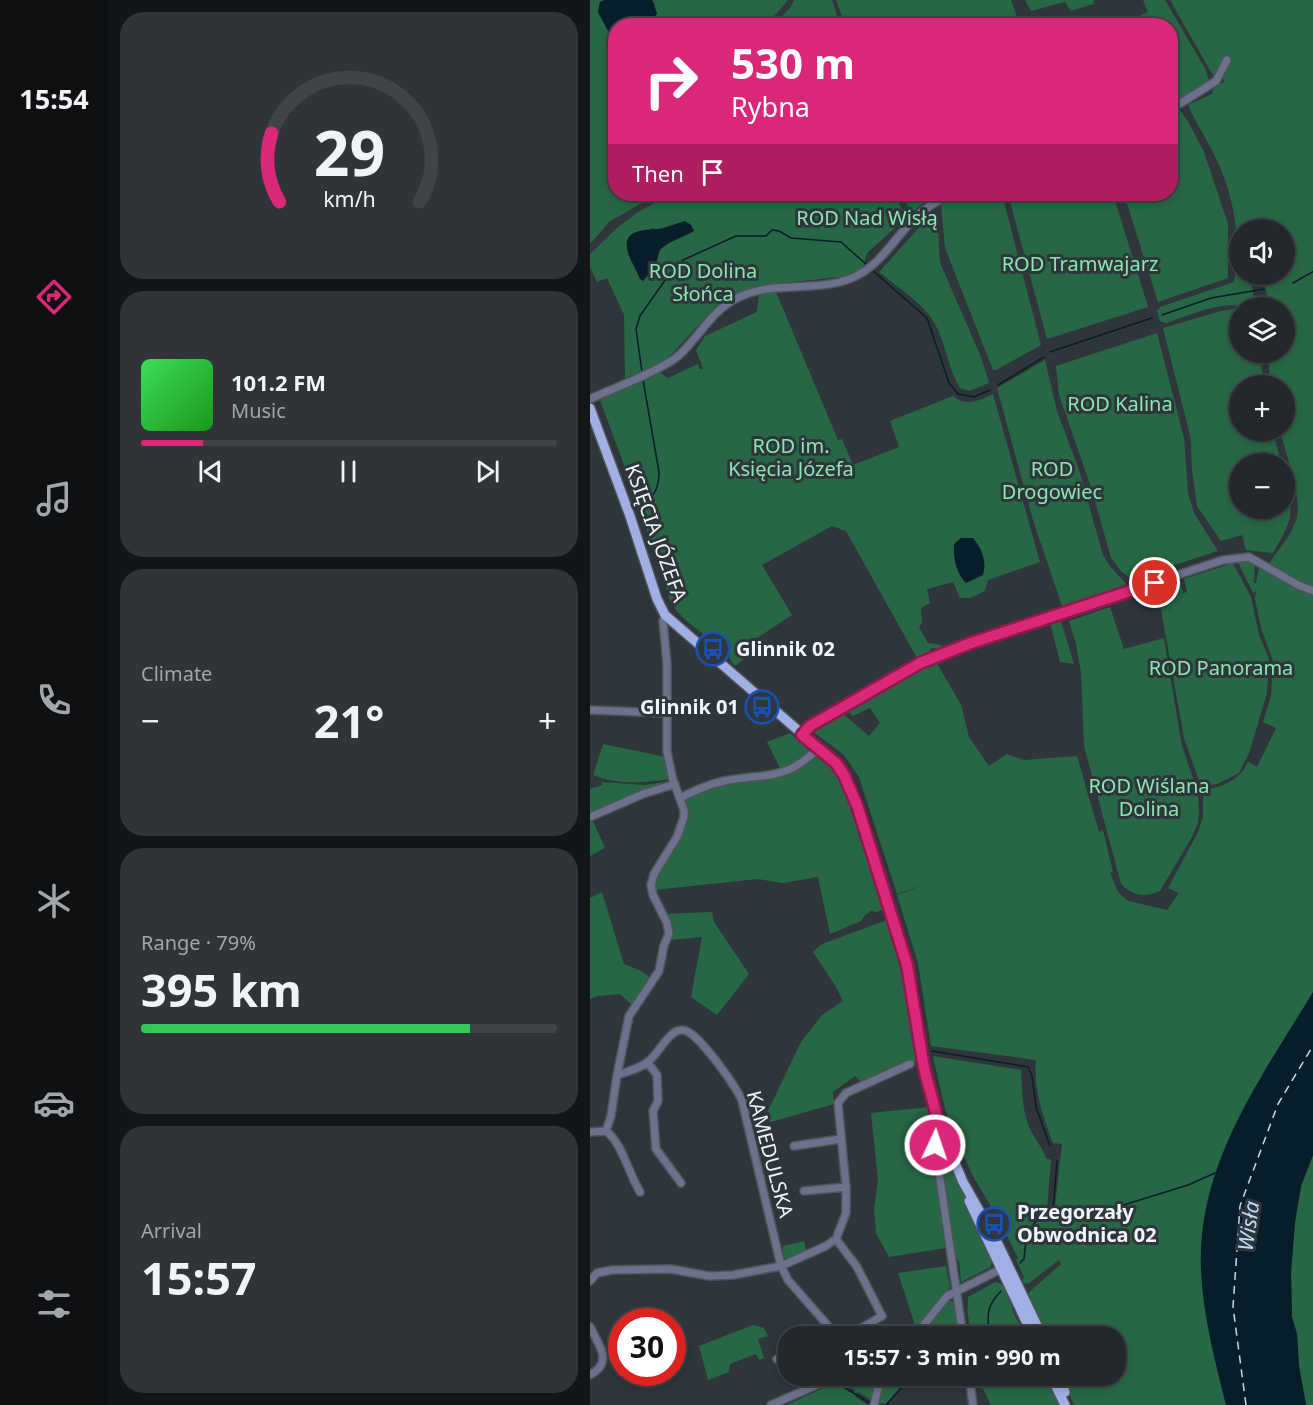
<!DOCTYPE html>
<meta charset="utf-8">
<style>
body{margin:0;font-family:"Noto Sans",sans-serif;background:#2f3438;color:#f1f3f6;height:100vh;display:flex;flex-direction:column;font-size:22px;white-space:nowrap}
*{box-sizing:border-box;margin:0}
p{font-size:20px;color:#a3a6a9}
.icon{flex:none;width:33px;height:33px;fill:none;stroke:currentColor;stroke-width:2;stroke-linecap:round;stroke-linejoin:round}
.map{position:relative;flex:1;overflow:hidden}
.drawer{display:flex;flex-direction:column;gap:12px;padding:12px;background:#131618;width:482px}
.drawer>*{flex:none}
.banner{position:absolute;left:18px;top:18px;width:570px;height:183px;border-radius:24px;box-shadow:0 3px 9px #0003,0 0 0 2px #404448;background:#db2777;color:#fff;overflow:hidden}
.fabs{position:absolute;left:639px;top:219px;display:grid;gap:12px}
.fabs a{display:grid;place-items:center;width:66px;height:66px;border-radius:50%;background:#23282c;box-shadow:0 3px 9px #0003,0 0 0 2px #404448;font-size:30px}
.speed{position:absolute;left:18px;top:1308px;display:flex;gap:12px;font-size:30px;font-weight:700;text-align:center}
.speed>*{display:grid;place-content:center;width:78px;height:78px;border-radius:50%;background:#23282c;box-shadow:0 3px 9px #0003,0 0 0 2px #404448;line-height:1}
.speed .limit{border:9px solid #d22;background:#fff;color:#111}
.pin{position:absolute;display:grid;place-items:center;width:51px;height:51px;color:#fff;margin:-26px;border:3px solid #fff;border-radius:50%;box-shadow:0 2px 6px #0007}
.me{position:absolute;width:66px;margin:-33px;rotate:3deg;stroke-linejoin:round;filter:drop-shadow(0 0 4px #0008)}
.turn{display:flex;align-items:center;gap:21px;height:126px;padding:0 24px;font-size:27px}
.turn .icon{width:78px;height:78px;stroke-width:2.5}
.turn b{display:block;font-size:42px;line-height:51px}
.then{display:flex;align-items:center;height:57px;padding:0 24px;background:#0003;gap:12px;font-size:22px}
.big{font-size:45px;font-weight:700;line-height:1.1}
.drawer .card{flex:1;display:flex;flex-direction:column;justify-content:center;gap:9px;min-width:0;padding:0 21px;border-radius:24px;background:#2f3438}
.drawer .dial{align-items:center;gap:0}
.dial svg{height:156px;overflow:visible;fill:none;stroke:#404448;stroke-width:7;stroke-linecap:round;text-anchor:middle}
.dial text{fill:#f1f3f6;stroke:none}
.song{display:flex;align-items:center;gap:18px}
.cover{width:72px;height:72px;border-radius:9px;background:linear-gradient(135deg,hsl(130 70% 55%),hsl(120 70% 35%))}
.played{height:6px;border-radius:3px;background:linear-gradient(90deg,#db2777 15%,#404448 15%)}
.keys{display:flex;justify-content:space-around;direction:ltr}
.heat{display:flex;justify-content:space-between;align-items:center;font-size:33px;direction:ltr}
.charge{height:9px;border-radius:4px;background:linear-gradient(90deg,#34c759 79%,#404448 0)}
.trip{position:absolute;left:188px;top:1326px;width:348px;height:60px;border-radius:24px;background:#23282c;box-shadow:0 3px 9px #0003,0 0 0 2px #404448;font-weight:700;line-height:60px;text-align:center}
main{display:flex;flex:1;min-height:0}
.tabs{display:flex;flex-direction:column;width:108px;justify-content:space-around;align-items:center;background:#0e1012;color:#a3a6a9}
.tabs .icon{width:42px;height:42px}
.tabs .selected{color:#db2777}
.tabs b{font-size:27px;color:#f1f3f6}
.map>svg:first-child{display:block}
.green{fill:#286745;fill-rule:evenodd}
.water{fill:#081d2a}
.lines{fill:none;stroke-linecap:round;stroke-linejoin:round}
.stream{stroke:#081d2a;stroke-width:1.5}
.ferry{stroke:#bbddf5;stroke-width:1.5;stroke-dasharray:8 6;stroke-linecap:butt}
.minor-casing{stroke:#4e5559;stroke-width:10}
.major-casing{stroke:#4e5559;stroke-width:12}
.minor{stroke:#6c728c;stroke-width:7}
.major{stroke:#a1afe4;stroke-width:9}
.route-casing{stroke:#8e194d;stroke-width:15}
.route{stroke:#db2777;stroke-width:10}
.labels{text-anchor:middle;stroke-width:6;stroke-linejoin:round;paint-order:stroke}
.park-label{font-size:20px;fill:#87e7af;stroke:#2f363b}
.street-label{font-size:20px;fill:#f0f5f9;stroke:#2f363b}
.poi-label{font-size:20px;font-weight:bold;fill:#f0f5f9;stroke:#2f363b;text-anchor:start}
.water-label{font-size:21px;font-style:italic;fill:#bbddf5;stroke:#2f363b}
</style>
<main>
<nav class="tabs">
<b>15:54</b>
<svg class="icon selected" aria-label="directions" viewBox="0 0 24 24"><path d="M12 3l9 9-9 9-9-9zM9 14v-3h6M13 9l2 2-2 2"/></svg>
<svg class="icon" aria-label="music" viewBox="0 0 24 24"><path d="M9 18V5l10-2v13"/><circle cx="6" cy="18" r="3"/><circle cx="16" cy="16" r="3"/></svg>
<svg class="icon" aria-label="phone" viewBox="0 0 24 24"><path d="M5 4h4l2 5-3 2q2 4 5 5l2-3 5 2v4C11 20 4 13 5 4z"/></svg>
<svg class="icon" aria-label="climate" viewBox="0 0 24 24"><path d="M12 3v18M4 7l16 10M4 17L20 7"/></svg>
<svg class="icon" aria-label="car" viewBox="0 0 24 24"><path d="M5 17H2v-5l4-1 3-4h7l3 4 3 1v5h-3M9 17h6M6 11h13"/><circle cx="7" cy="17" r="2"/><circle cx="17" cy="17" r="2"/></svg>
<svg class="icon" aria-label="filters" viewBox="0 0 24 24"><path d="M4 7h16M4 17h16"/><circle cx="9" cy="7" r="2"/><circle cx="15" cy="17" r="2"/></svg>
</nav>
<section class="drawer">
<div class="card dial"><svg viewBox="0 0 100 80">
<path d="M14 69A42 42 0 1 1 86 69"/>
<path d="M14 69A42 42 0 0 1 10 34" stroke="#db2777"/>
<text x="50" y="56" font-size="32" font-weight="700">29</text>
<text x="50" y="72" font-size="11">km/h</text>
</svg></div>
<div class="card">
<div class="song"><i class="cover"></i><div><b>101.2 FM</b><p>Music</p></div></div>
<div class="played"></div>
<div class="keys"><svg class="icon" aria-label="previous" viewBox="0 0 24 24"><path d="M18 5L8 12l10 7zM5 5v14"/></svg><svg class="icon" aria-label="pause" viewBox="0 0 24 24"><path d="M8 5v14M16 5v14"/></svg><svg class="icon" aria-label="next" viewBox="0 0 24 24"><path d="M6 5l10 7-10 7zM19 5v14"/></svg></div>
</div>
<div class="card"><p>Climate</p>
<div class="heat"><a>−</a><b class="big">21°</b><a>+</a></div>
</div>
<div class="card"><p>Range · 79%</p><b class="big">395 km</b><div class="charge"></div></div>
<div class="card"><p>Arrival</p><b class="big">15:57</b></div>
</section>
<div class="map">
<svg width="724" height="1405" viewBox="0 0 724 1405">
<rect width="100%" height="100%" fill="#2f363b"/>
<path class="green" d="M0,0H15L10,2L8,12L22,38L25,39L26,194H67L19,222L0,244Z
M62,0H198L177,25L60,26L64,22L65,4Z
M204,0H242L250,25H184L200,8Z
M246,0H421L430,25H255Z
M435,0H504L503,4L481,11L475,2L441,11Z
M553,0H575L616,70L619,81L617,85L592,99L581,102L580,26H510L516,23L532,24L558,12Z
M580,0H723V587L721,588L678,565C687,551 703,534 707,517C712,498 695,451 690,431L694,430V386L681,385L677,353L694,352V308L679,307L674,280L668,279L661,282L664,297L670,303L671,307C658,307 646,304 632,306C613,309 594,317 576,323L570,321L567,311L570,307L644,282C652,243 644,194 626,159C618,140 606,124 598,105L622,94L624,87L634,82L630,65L626,74H622ZM650,230H694V274H650Z
M588,107L599,123L614,152L638,224V278L568,302L534,194H580L581,110Z
M81,194H306L315,219L277,253L273,268L260,276L173,285L137,298L125,307L83,353L70,363L35,378L34,315L17,278L7,282L0,267V254L27,228L48,212ZM88,223L101,225L104,231C96,237 86,238 77,244C67,251 58,269 50,279L45,266L61,228L68,229Z
M312,194H345L321,213Z
M389,194H412L451,345L406,370H403L355,248L351,204L353,201L360,197L367,202Z
M418,194H523L558,307L457,339Z
M344,211C351,227 347,248 351,265L391,357L399,383L379,391L370,388C357,367 356,340 342,319C333,304 304,284 289,272Z
M186,292L248,440L252,439L263,465L309,447L300,421L363,396C375,407 389,401 403,394L450,562L398,580L395,591L380,598H370L363,582L337,589L340,603L331,608L332,622L329,627L338,643L351,645L353,650L348,652L345,648L340,649V656L330,660L327,658L256,531L242,526L172,565L202,615L158,644L163,652L145,666C140,660 136,652 130,647C113,632 91,621 80,601L50,508L10,400L69,372L78,378L108,364L110,369H113L106,350L115,336L167,312L169,294Z
M649,308L650,352L669,353L674,385L650,386V430L683,431L691,463L650,464V508H694L695,476C704,515 703,519 683,553L656,550L652,535L631,541L607,506L602,470L601,439L573,328L631,311Z
M567,333L594,438L598,493L604,513L628,551L566,571L564,568L561,569L558,574L546,578L537,576L531,571L521,558L502,490L469,395L466,366Z
M455,360L467,411L489,470L513,555L520,566L540,588L478,610L473,609L443,520L407,388Z
M647,560H659L665,563L664,583H666L669,568L673,566L723,595V992L631,1384L636,1405H484L472,1376H525V1336H456L437,1294L471,1264L469,1260L439,1283L435,1284L432,1281L434,1277L426,1260L428,1258L409,1220L383,1176L366,1140L355,1109L343,1056L431,1070C432,1088 432,1107 438,1124C442,1136 452,1146 456,1158L461,1160L457,1208L465,1206L472,1144L463,1143C453,1118 443,1087 446,1060L341,1046L328,963L307,895L336,884L307,894L269,777L254,755L222,731L223,729L252,713L279,736L290,723L280,708L263,716L256,710L331,666L345,660L371,705L379,737L399,766L417,754L434,760L487,756L509,832L513,830L523,872L520,873L528,892L538,901L577,910L589,893L578,888L608,832L613,816V790C633,787 649,781 658,762L667,767L686,728L673,722L681,696L683,661L671,628L665,599L666,591L663,593Z
M643,563L661,597L669,635L679,658L677,693L659,753L649,773L627,784L611,786L594,738L567,587L590,580L593,593L597,592L594,579Z
M520,607L534,649L574,638L592,746L608,793L609,811L608,823L602,837L570,891C554,898 543,896 531,884L494,746L491,673L486,644L479,621Z
M464,621L465,623L471,621L484,664L470,662L460,622Z
M200,733L219,749L215,756L191,770L177,742Z
M13,744L76,757L80,779C54,783 28,785 3,775Z
M227,756H232L246,770L258,795L295,909L287,912L281,911L275,915L271,921L240,934L228,877L193,883L168,879L64,890L72,864L97,815L95,800C101,796 108,791 115,788C156,774 191,788 227,756Z
M11,782L54,785L75,782L76,784L0,815V789L12,785Z
M2,819L15,848L0,856V820Z
M12,892L34,964C43,968 57,971 61,981L42,1005L30,994L8,996L0,999V898Z
M122,912L124,922L159,974L127,1015L101,997L112,937L80,940L74,914Z
M297,920L314,978L326,1061L272,1083L265,1076L243,1092L244,1104L181,1122L175,1117L211,1042L232,1015L253,1001L246,987L223,952L232,944Z
M339,1107L343,1119L340,1127L355,1230V1248L299,1257L286,1233L284,1209L288,1180L281,1113Z
M348,1134L402,1259L401,1267L371,1282L369,1261L365,1256L347,1135Z
M723,1155V1405H716L709,1366L707,1334L702,1317L701,1272L705,1222L711,1186Z
M214,1241L217,1253L197,1259L193,1257V1246Z
M356,1266L360,1287L326,1328L308,1273Z
M405,1282L410,1283L415,1288L425,1316L437,1336H381L377,1308L378,1307V1297Z
M358,1300L364,1302L369,1336H329Z
M163,1325L174,1328L178,1336L168,1339L174,1358L169,1360L166,1354L140,1364L139,1372L118,1380L109,1346Z
M257,1376H284L283,1381L288,1383L283,1401L268,1392L265,1397L278,1405H197L244,1383L263,1393L265,1390L247,1380Z
M293,1376H335L316,1382L296,1404L287,1403Z
M386,1376H456L470,1405H401L390,1383L386,1380Z"/>
<path class="water" d="M15,0H62L67,13L64,22L60,25L26,26L25,39L22,38L8,12L10,2Z
M95,221L101,225L104,231L79,243L70,249L65,267L53,281L50,279C47,271 41,262 38,253C31,230 52,230 68,229C76,229 87,223 95,221Z
M371,538H383C392,549 397,561 393,575L376,583C366,573 363,558 364,544Z
M723,992V1155L711,1186L705,1222L701,1272L702,1317L707,1334L709,1366L716,1405H636C625,1361 613,1316 611,1271C606,1165 671,1078 723,992Z"/>
<g class="lines">
<path class="stream" d="M282,270L337,318L359,383L368,394L384,397L400,390
M703,283L724,271
M572,315L621,298L674,289
M460,352L562,318
M52,372L46,329L50,316L80,273L93,260L146,236H176L182,230L189,231L201,238L251,242L277,265
M408,385L454,357
M50,504C65,498 69,487 69,472L53,380
M209,738L217,745
M243,753C272,777 281,830 292,865C311,925 333,987 336,1051
M292,898L296,910
M298,920L306,942
M342,1051L438,1067L442,1076L446,1107L460,1146
M461,1212H465
M463,1212L467,1161
M495,1212H511L598,1185L625,1173
M430,1263L434,1259C435,1242 439,1222 455,1214
M399,1336C398,1314 395,1308 411,1291
M335,1378L342,1376
M245,1382L280,1403
M296,1405L311,1388L318,1384"/>
<path class="ferry" d="M656,1405L643,1307L650,1206L688,1104L724,1044"/>
<g class="minor-casing">
<path id="minor" d="M580,105L591,103L626,81L637,60
M0,399C24,388 67,372 87,357C109,338 121,310 149,297C187,279 233,295 270,274C291,262 305,239 321,222C332,210 348,200 362,194
M0,710L76,713
M212,735L220,726L330,663L381,643L633,560L659,557L710,586L724,591
M90,798C104,791 119,784 134,781C174,773 196,782 228,748
M0,817L53,794L85,784
M58,1063L67,1075L68,1101L63,1111L66,1149L91,1183
M27,1075C37,1072 52,1068 60,1060C69,1052 75,1038 85,1032C89,1030 94,1029 98,1032C112,1039 146,1086 152,1101L191,1266L198,1280L247,1336
M348,1121L345,1127V1145L373,1336
M16,1131C32,1143 39,1174 50,1192
M0,1132L16,1131L21,1116L27,1075L39,1016L69,971L74,945L79,934L77,923L63,895L61,885L64,874L87,837L94,817V810L83,780L77,752V664L73,621L75,615
M204,1146L251,1139
M214,1191L256,1187
M246,1239L267,1267L292,1316L258,1336
M0,1281L7,1273L22,1270L81,1269L119,1276L143,1275L191,1266L236,1246L246,1239L256,1213V1187L248,1103L256,1093L320,1064
M0,1327C9,1346 24,1361 0,1375
M325,1336L357,1296L415,1267
M187,1359L198,1357
M379,1376L383,1405
M181,1405L247,1376
M284,1405L291,1376"/>
</g>
<g class="major-casing">
<path id="major" d="M0,408L40,516L67,599L75,615L233,752L254,775L262,792L302,914L317,965L334,1068L351,1130L373,1182L408,1244L452,1336
M379,1201L443,1336
M461,1376L475,1405
M468,1376L475,1392"/>
</g>
<use href="#minor" class="minor"/>
<use href="#major" class="major"/>
</g>
<g class="lines">
<g class="route-casing">
<path id="route" d="M345,1145V1127L348,1121L334,1068L317,965L267,805L254,775L246,763L212,735L220,726L330,663L381,643L565,583"/>
</g>
<use href="#route" class="route"/>
</g>
<defs>
<g id="bus-ring" transform="scale(1.725)"><circle r="9.5" fill="#2f363b" stroke="#1a4fb4" stroke-width="1.5"/><path d="M-5-6H5V4H4V6H2V4H-2V6H-4V4H-5ZM-3.5-4V0h7V-4ZM-3.5 1.2v1.5H-2V1.2ZM2 1.2v1.5H3.5V1.2Z" fill="#1a4fb4"/></g>
</defs>
<g fill-rule="evenodd">
<use href="#bus-ring" x="123" y="649"/>
<use href="#bus-ring" x="172" y="707"/>
<use href="#bus-ring" x="404" y="1224"/>
</g>
<g class="labels">
<g class="park-label">
<text x="277" y="225">ROD Nad Wisłą</text>
<text x="490" y="271">ROD Tramwajarz</text>
<text x="113" y="278">ROD Dolina<tspan x="113" dy="23">Słońca</tspan></text>
<text x="530" y="411">ROD Kalina</text>
<text x="201" y="453">ROD im.<tspan x="201" dy="23">Księcia Józefa</tspan></text>
<text x="462" y="476">ROD<tspan x="462" dy="23">Drogowiec</tspan></text>
<text x="631" y="675">ROD Panorama</text>
<text x="559" y="793">ROD Wiślana<tspan x="559" dy="23">Dolina</tspan></text>
</g>
<g class="street-label">
<text transform="translate(66 533) rotate(70)" y="7">KSIĘCIA JÓZEFA</text>
<text transform="translate(180 1154) rotate(75)" y="7">KAMEDULSKA</text>
</g>
<g class="poi-label">
<text x="146" y="656">Glinnik 02</text>
<text x="149" y="714" text-anchor="end">Glinnik 01</text>
<text x="427" y="1219">Przegorzały<tspan x="427" dy="23">Obwodnica 02</tspan></text>
</g>
<g class="water-label">
<text transform="translate(659 1226) rotate(-82)" y="7">Wisła</text>
</g>
</g>
</svg>
<div class="fabs">
<a><svg class="icon" aria-label="sound" viewBox="0 0 24 24"><path d="M4 9h4l5-4v14l-5-4H4zM17 9q2 3 0 6"/></svg></a>
<a><svg class="icon" aria-label="layers" viewBox="0 0 24 24"><path d="M12 4l9 5-9 5-9-5zM3 14l9 5 9-5"/></svg></a>
<a>+</a>
<a>−</a>
</div>
<div class="speed"><div class="limit">30</div></div>
<div class="pin" style="left:565px;top:583px;background:#d93025"><svg class="icon" aria-label="arrive" viewBox="0 0 24 24"><path d="M6 21V4h12l-3 4 3 4H6"/></svg></div>
<svg class="me" style="left:345px;top:1145px" viewBox="-20 -20 40 40"><circle r="17" fill="#db2777" stroke="#fff" stroke-width="3"/><path d="M0-11L8 9 0 5-8 9z" fill="#fff"/></svg>
<div class="trip">15:57 · 3 min · 990 m</div>
<div class="banner">
<div class="turn"><svg class="icon" aria-label="right" viewBox="0 0 24 24"><path d="M7 20v-9h11M14 6l5 5-5 5"/></svg><div><b>530 m</b>Rybna</div></div>
<div class="then">Then<svg class="icon" aria-label="arrive" viewBox="0 0 24 24"><path d="M6 21V4h12l-3 4 3 4H6"/></svg></div>
</div>
</div>
</main>
